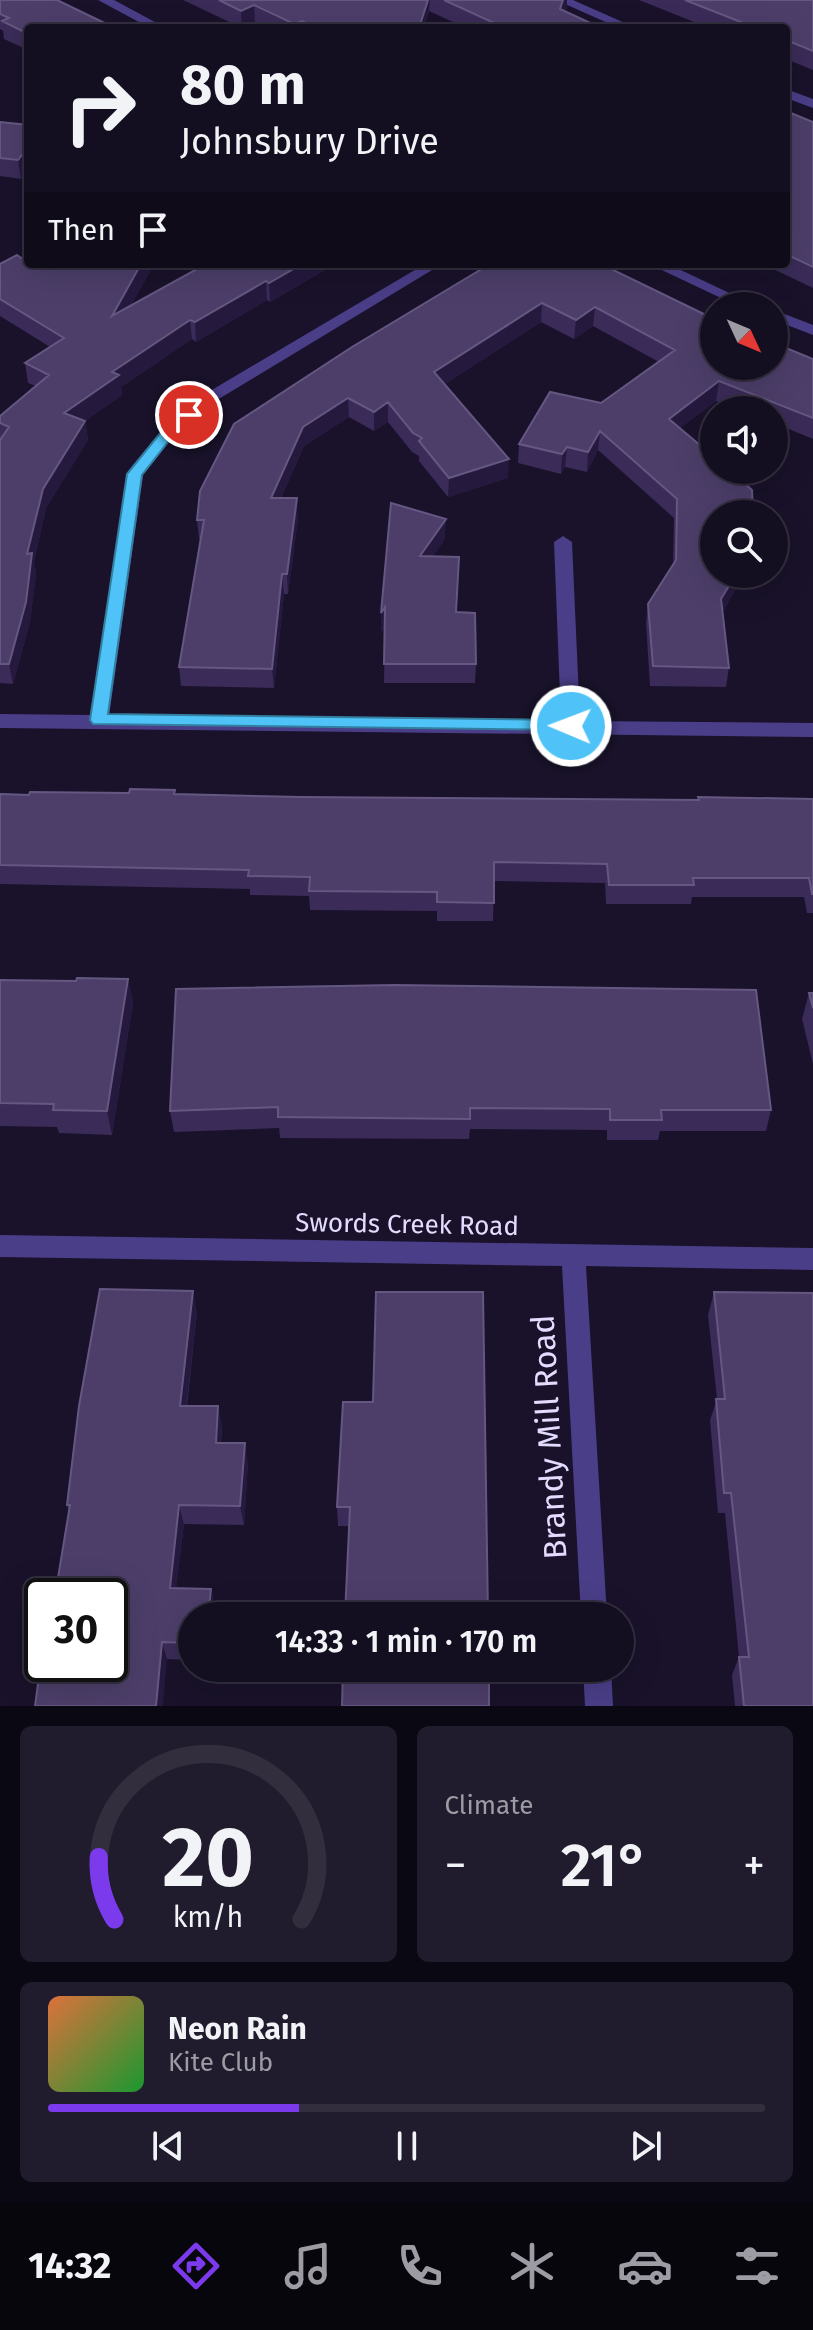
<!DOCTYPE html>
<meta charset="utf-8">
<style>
body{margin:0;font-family:"Fira Sans",sans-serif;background:#201c2d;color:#f1f3f6;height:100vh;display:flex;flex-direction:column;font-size:30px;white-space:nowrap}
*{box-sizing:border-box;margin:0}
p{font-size:26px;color:#9d9ca5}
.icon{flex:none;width:44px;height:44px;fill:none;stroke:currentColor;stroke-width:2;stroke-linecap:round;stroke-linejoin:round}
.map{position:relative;height:1706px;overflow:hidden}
.drawer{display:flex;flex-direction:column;gap:20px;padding:20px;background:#0a0812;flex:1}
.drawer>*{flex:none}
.hud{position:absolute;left:24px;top:24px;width:766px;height:244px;border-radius:8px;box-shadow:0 8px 32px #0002,0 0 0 2px #322e3e;background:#130e20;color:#f1f3f6;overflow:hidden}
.needle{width:52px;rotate:134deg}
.controls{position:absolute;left:700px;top:292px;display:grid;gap:16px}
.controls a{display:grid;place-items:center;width:88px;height:88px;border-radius:50%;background:#130e20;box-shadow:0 8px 32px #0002,0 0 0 2px #322e3e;font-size:40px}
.speed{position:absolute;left:24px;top:1578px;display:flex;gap:16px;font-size:40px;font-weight:700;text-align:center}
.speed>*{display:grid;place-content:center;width:104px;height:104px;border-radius:50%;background:#130e20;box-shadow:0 8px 32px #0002,0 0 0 2px #322e3e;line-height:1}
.speed .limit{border:4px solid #111;border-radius:12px;background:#fff;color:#111}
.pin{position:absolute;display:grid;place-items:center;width:68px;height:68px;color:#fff;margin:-34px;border:4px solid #fff;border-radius:50%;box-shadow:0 2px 8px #0007}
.me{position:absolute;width:88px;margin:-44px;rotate:271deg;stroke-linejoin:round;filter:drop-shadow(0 0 6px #0008)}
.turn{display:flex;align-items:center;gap:28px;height:168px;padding:0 24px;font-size:36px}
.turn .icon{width:104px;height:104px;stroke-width:2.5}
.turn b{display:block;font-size:56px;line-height:68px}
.then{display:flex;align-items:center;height:76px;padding:0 24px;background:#0003;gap:16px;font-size:30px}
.big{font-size:60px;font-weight:600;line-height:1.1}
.drawer .widget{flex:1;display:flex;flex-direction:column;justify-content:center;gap:12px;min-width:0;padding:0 28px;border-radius:12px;background:#201c2d}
.drawer .dial{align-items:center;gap:0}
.dial svg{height:208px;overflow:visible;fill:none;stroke:#322e3e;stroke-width:7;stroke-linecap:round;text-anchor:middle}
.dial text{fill:#f1f3f6;stroke:none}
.song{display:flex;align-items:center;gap:24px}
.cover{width:96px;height:96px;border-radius:12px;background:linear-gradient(135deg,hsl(20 70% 55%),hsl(130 70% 35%))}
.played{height:8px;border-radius:4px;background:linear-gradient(90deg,#7c3aed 35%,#322e3e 35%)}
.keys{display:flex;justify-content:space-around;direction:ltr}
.heat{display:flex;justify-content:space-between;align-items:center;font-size:44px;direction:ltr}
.drawer .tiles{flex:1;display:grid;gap:20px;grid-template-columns:1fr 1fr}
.widget:last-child{grid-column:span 2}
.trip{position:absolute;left:178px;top:1602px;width:456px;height:80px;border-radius:40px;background:#130e20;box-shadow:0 8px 32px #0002,0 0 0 2px #322e3e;font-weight:600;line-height:80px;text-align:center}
.menu{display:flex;height:128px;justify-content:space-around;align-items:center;background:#08060d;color:#9d9ca5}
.menu .icon{width:56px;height:56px}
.menu .on{color:#7c3aed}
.menu b{font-size:36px;color:#f1f3f6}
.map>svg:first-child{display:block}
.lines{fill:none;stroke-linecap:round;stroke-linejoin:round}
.minor{fill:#4a3e88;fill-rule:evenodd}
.wall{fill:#3a2b58}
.shaded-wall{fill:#25193e}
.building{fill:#4c3e69;stroke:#645781;stroke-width:2}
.route{fill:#4fc3f7;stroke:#337fa1;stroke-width:2}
.labels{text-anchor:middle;stroke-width:8;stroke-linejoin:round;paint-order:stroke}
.street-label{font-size:26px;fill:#e4dcfe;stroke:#19122a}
.near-street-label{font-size:32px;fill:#e4dcfe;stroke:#19122a}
</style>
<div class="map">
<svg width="813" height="1706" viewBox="0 0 813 1706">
<rect width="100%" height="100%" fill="#19122a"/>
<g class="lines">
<path class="minor" d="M98,0H114L166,28H150Z
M556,0H573L636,28H619Z
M786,89L813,99V108L786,98Z
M425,264H442L217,400L173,437L143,475L109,716L561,721L554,542L563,536L572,542L580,721L813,723V737L0,728V714L90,715L129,470L161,431L205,394Z
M649,264H668L757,306H738Z
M774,310L813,325V335L774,320Z
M0,1235L813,1248V1270L586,1266L607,1616H581L562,1266L0,1257Z
M583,1668H611L613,1706H585Z"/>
</g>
<path class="wall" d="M0,0L28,28V50L4,39L3,31L0,29Z
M183,0H567L565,11L601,28H466L429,11L424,28H266L255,23L242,28Z
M639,0H813V70L786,59V28H709Z
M786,111L813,122V288L763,264H786Z
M0,122L28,125L21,179L0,176Z
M23,259L28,264H154L131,305L206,264H335L270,302L267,300L196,342L192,339L121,387L122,395L85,421L88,440L46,508L34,562L36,573L30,622L13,684L0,683V416L36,386L28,383L25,363L50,347L0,316V264Z
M490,264L714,319L813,359V439L774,423V410H740L716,401L680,428L714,574H744L723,611L729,668L726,687L650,686L646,623L648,604L673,564L674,518L598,450L587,472L565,467L561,474L518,463L519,444L601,403L659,362L593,326L574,339L541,322L445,384L508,478L448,497L419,461V456L412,452L388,422L374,431L349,417L304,446L281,498L298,518L288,594H284L274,688L181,686L179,667L200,539H199L197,520Z
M445,539L433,556L476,664L475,683H384L385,627L381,632V613Z
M175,790V794L301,797L698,800V797L813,799V913H807L804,897H692L691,904H606L605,883L494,881L493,921H437V911L310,910L309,896L250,895V889L0,884V794L129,793Z
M128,979L133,1003L112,1135L59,1133L57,1127L0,1126V980L76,981Z
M176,989L771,1110L766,1131H660L658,1140H607V1130L470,1129L469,1139L280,1138L279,1128L174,1132L170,1111Z
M809,993H813V1064L802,1019Z
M714,1292L813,1706H735L732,1675L739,1657L725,1513H718L710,1420L717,1399L708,1315Z
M197,1312L187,1406L222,1426L221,1443L248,1463L244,1525L184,1524L176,1588L211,1589L215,1607L214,1616H192V1660L167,1659L110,1664L67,1505Z
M343,1402L488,1616L349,1526H338L337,1507Z"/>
<path class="shaded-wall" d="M428,0H430L429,11L424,28H419Z
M563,0H567V8L559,27L560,9Z
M254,5L255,23L242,28L241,11Z
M302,21V28H295L294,24Z
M28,147V170L21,179L18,160Z
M141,264H154L114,335L112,316Z
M302,264H335L270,302L269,283Z
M266,281L267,300L196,342L195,322Z
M542,303L541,322L434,391V372Z
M595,307L593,326L574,339L576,320Z
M190,320L192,339L121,387L122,395L68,433L64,413L112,372Z
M719,381L716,401L667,438L669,419Z
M348,398L349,417L304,446L272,518L271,498L303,427Z
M388,402V422L374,431V412Z
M85,421L88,440L46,508L34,562L36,573L30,622L13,684L9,664L27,554L43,489Z
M600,431L598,450L587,472L588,452Z
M567,447L565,467L561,474L562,454Z
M509,459L508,478L448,497L449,478Z
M297,498L298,518L288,594L287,574Z
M446,519L445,539L420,576V556Z
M282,574L284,594L274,688L272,669Z
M736,574H744L718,619L721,599Z
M385,607V626L381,632V613Z
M128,979L133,1003L112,1135L107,1111Z
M193,1291L197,1312L184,1426L180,1406Z
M218,1406L222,1426L219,1463L216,1443Z
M245,1443L248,1463L244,1525L240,1506Z
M179,1505L184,1524L174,1605L170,1588Z
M211,1589L215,1607L214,1616H208Z
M162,1642L167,1659L163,1706H156Z"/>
<path class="building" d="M0,0H57L115,28H28V34L2,21L9,18L0,14Z
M219,0H428L419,28H318L302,21L294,24L254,5L241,11Z
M444,0H563L560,9L601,28H505Z
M685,0H813V51L786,40V28H756Z
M786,111L813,122V267L786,254Z
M0,122L28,125V147L18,160L0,158Z
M17,255L23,259L28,256V264H141L112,316L206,264H302L269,283L266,281L195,322L190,320L112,372L119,375L64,413L85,421L43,489L27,554L32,553L26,602L9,664H0V440L9,427L0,423V416L49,375L25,363L64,338L0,299V264Z
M490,264H601L714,319V366H774V343L813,359V418L719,381L669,419L714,457V470H729L752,490L753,514H714V574H736L721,599L729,668L653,666L648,604L676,560L677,499L600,431L588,452L567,447L562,454L519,444L550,392L601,403L675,350L595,307L576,320L542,303L434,372L509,459L449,478L419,441L422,438L413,433L388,402L374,412L348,398L303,427L271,498H297L287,574H282L272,669L179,667L204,520H197L200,491L234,424L352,347Z
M391,503L446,519L420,556L459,557L456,612L475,613L476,664H384L385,607L381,613Z
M130,789L175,790L174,794L301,797L699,800L698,797L813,799V894H812L809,878H693L694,885H609L607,864L494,862V903L437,902V892L309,891L310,877L248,876L249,870L0,865V794L29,795L30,792L129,793Z
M77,978L128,979L107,1111L53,1110L54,1104L0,1103V980L76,981Z
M395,985L756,990L771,1110H661L662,1120H610V1109L470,1108V1119L278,1117V1107L170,1111L176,989Z
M809,993H813V1008Z
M100,1289L193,1291L180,1406H218L216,1443H245L240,1506L179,1505L170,1588L211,1589L208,1616H192V1643L162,1642L156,1706H35L41,1662L42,1664H110V1596H55L70,1505H67L79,1406Z
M376,1292H483L488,1616H345L350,1507H337L343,1402H373Z
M714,1292L813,1293V1706H744L739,1657H749L731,1493H724L716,1399H725Z
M343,1668H489V1706H342Z"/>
<path class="route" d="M189,411L194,412V419L172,437L142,475L108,714L571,720L577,721L580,726L577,730L93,724L90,720L127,474L162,431Z"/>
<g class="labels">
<g class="street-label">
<text transform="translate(407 1224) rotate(1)" y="9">Swords Creek Road</text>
</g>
<g class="near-street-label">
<text transform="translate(549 1437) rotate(-93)" y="11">Brandy Mill Road</text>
</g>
</g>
</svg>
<div class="controls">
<a><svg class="needle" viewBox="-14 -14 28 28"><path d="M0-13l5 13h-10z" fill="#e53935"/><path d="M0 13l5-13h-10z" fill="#9d9ca5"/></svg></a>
<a><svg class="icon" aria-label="sound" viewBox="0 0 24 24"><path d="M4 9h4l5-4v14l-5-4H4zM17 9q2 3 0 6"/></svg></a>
<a><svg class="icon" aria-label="search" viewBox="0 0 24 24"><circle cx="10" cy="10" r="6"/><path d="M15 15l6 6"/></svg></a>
</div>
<div class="speed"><div class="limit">30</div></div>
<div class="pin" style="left:189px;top:415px;background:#d93025"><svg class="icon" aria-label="arrive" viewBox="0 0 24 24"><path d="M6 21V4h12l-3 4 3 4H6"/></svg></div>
<svg class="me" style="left:571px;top:726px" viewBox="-20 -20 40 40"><circle r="17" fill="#4fc3f7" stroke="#fff" stroke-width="3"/><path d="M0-11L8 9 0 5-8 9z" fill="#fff"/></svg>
<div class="trip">14:33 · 1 min · 170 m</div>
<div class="hud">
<div class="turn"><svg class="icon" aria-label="right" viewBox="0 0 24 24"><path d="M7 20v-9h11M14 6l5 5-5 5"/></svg><div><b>80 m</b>Johnsbury Drive</div></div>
<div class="then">Then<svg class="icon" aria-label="arrive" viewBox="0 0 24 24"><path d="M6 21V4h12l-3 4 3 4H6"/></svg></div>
</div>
</div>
<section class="drawer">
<div class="tiles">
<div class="widget dial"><svg viewBox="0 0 100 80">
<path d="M14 69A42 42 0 1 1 86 69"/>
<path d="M14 69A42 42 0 0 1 8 45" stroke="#7c3aed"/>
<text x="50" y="56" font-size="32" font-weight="700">20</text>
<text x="50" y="72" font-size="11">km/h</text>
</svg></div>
<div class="widget"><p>Climate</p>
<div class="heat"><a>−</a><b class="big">21°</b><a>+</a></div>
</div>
<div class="widget">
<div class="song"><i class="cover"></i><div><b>Neon Rain</b><p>Kite Club</p></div></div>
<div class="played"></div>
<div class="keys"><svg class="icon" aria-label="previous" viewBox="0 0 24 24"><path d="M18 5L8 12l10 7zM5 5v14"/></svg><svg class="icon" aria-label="pause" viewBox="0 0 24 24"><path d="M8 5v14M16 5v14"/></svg><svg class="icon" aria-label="next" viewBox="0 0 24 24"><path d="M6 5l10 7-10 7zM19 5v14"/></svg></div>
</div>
</div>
</section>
<nav class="menu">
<b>14:32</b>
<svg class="icon on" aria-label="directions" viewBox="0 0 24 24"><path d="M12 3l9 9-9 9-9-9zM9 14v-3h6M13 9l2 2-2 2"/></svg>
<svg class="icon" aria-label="music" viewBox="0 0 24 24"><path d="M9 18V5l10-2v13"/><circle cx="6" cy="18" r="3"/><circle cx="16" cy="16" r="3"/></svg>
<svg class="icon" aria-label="phone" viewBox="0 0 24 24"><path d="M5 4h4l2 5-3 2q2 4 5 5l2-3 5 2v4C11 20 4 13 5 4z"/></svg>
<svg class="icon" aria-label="climate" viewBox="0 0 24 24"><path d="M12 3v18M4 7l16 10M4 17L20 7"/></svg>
<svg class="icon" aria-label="car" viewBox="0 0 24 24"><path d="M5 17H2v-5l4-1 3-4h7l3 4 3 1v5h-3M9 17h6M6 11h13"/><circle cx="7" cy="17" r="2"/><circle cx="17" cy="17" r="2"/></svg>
<svg class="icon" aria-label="filters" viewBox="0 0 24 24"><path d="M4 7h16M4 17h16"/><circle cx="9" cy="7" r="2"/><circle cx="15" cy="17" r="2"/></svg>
</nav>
